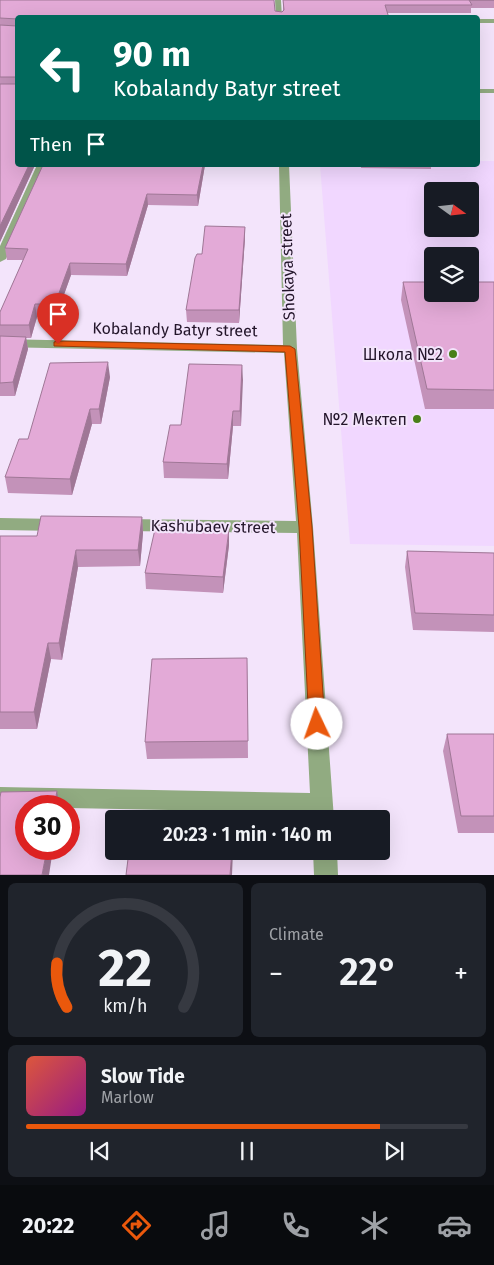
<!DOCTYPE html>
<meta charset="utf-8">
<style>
body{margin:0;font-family:"Fira Sans",sans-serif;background:#20242c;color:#f1f3f6;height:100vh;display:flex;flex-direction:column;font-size:19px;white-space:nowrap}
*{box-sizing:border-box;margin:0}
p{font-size:16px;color:#9ea1a6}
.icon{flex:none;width:28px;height:28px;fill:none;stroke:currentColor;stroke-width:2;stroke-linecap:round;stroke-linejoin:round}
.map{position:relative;height:875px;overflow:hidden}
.details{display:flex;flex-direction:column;gap:8px;padding:8px;background:#0d0f14;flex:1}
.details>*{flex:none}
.guide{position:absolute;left:15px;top:15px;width:465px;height:152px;border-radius:5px;box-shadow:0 5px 20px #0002;background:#00695c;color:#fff;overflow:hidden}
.needle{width:32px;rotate:105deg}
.controls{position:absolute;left:424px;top:182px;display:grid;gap:10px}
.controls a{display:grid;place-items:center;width:55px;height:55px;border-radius:5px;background:#171b24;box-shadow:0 5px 20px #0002;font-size:25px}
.speed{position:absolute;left:15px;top:795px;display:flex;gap:10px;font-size:25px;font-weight:700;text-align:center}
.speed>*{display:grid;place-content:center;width:65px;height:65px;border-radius:50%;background:#171b24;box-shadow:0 5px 20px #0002;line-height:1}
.speed .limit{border:8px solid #d22;background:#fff;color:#111}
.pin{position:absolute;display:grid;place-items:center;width:42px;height:42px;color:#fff;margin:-51px -21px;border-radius:50% 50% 50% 0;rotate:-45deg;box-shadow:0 0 5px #0007}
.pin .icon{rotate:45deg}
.me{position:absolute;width:55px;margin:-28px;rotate:357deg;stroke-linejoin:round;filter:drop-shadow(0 0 4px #0008)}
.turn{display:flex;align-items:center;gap:18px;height:105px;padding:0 15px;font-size:22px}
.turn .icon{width:65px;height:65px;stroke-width:2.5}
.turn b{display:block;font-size:35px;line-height:42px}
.then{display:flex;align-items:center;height:48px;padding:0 15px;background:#0003;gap:10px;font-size:19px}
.big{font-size:38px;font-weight:600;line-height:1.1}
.details .card{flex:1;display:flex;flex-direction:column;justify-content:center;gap:8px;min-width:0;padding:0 18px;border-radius:8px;background:#20242c}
.details .dial{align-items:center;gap:0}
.dial svg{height:130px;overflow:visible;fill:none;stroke:#363941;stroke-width:7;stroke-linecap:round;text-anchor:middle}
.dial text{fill:#f1f3f6;stroke:none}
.song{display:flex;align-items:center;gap:15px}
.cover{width:60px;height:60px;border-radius:8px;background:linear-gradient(135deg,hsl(10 70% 55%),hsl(310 70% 35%))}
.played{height:5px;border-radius:2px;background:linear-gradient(90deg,#ea580c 80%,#363941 80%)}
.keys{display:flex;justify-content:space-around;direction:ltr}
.heat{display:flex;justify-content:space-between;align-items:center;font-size:28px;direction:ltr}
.details .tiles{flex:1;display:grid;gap:8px;grid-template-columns:1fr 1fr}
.card:last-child{grid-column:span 2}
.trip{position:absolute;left:105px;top:810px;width:285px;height:50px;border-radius:5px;background:#171b24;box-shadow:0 5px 20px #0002;font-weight:600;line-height:50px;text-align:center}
.tabs{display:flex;height:80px;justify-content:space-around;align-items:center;background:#090b0e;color:#9ea1a6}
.tabs .icon{width:35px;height:35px}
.tabs .on{color:#ea580c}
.tabs b{font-size:22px;color:#f1f3f6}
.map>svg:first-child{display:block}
.built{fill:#f1d7ff;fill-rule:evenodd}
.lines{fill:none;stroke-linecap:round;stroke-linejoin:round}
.minor{fill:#91ab81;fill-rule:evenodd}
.wall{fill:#c392b9}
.shaded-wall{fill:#9f7796}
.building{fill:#e3aad7;stroke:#9f7796}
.route{fill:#ea580c;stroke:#983908}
.poi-dot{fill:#498018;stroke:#f3e4fb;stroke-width:2}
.labels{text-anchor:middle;stroke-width:4;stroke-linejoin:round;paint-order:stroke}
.street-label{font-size:16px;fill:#23152a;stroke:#f3e4fb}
.poi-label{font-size:16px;fill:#23152a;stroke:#f3e4fb;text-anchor:end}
</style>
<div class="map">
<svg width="494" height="875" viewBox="0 0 494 875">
<rect width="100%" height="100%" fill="#f3e4fb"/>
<path class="built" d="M478,161H494V546L350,544L320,165H478ZM432,191H470V229H432ZM432,256H470V294H432Z"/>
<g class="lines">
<path class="minor" d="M275,0H281L282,18H276Z
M478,19H494V23H478Z
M478,89H494V93H478Z
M37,165H47L6,259L0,262V246Z
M279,165H289L297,349L313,527L334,819H312L311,813L69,808V806L0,807V787L310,793L297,533L122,531L116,529L114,525L116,521L122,519L296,521L284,353L0,347V339L283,345Z
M0,518L59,519L65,521L67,525L65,529L59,531L0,530Z
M313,851H337L338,875H314Z"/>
</g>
<path class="wall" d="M0,0L282,12L283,10V0H494V8H471V13H387L18,18V165H35L0,242Z
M43,165H205L198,206L148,205L127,276L71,275L56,317H37L31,338H26L28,349L15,396H0V313L23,260H7L5,248Z
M361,165H431V169L361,168Z
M245,227V238L239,323L187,322L186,310L202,254Z
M403,282H494V409H425L401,300Z
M242,365L241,426H233L228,479L164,478L163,462L181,425Z
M110,377L101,424H92L72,495L8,493L5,477L28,439Z
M142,517L143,533L140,566L78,567L62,660L51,659L37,729H0V536H37Z
M229,545L223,593L146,589L145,573Z
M407,551L494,553V632L413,630L405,567Z
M247,658L248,758L147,759L145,742Z
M447,734H494V833H458L443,751Z"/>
<path class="shaded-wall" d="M29,165H35L0,242V226Z
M203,165H205L198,206L197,195Z
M147,194L148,205L127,276L126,264Z
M245,227V238L239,323V310Z
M70,263L71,275L56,317L55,304Z
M35,304L37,317L31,338L29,325Z
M26,337L28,349L15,396L13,382Z
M108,362L110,377L101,424L99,409Z
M242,365L243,380L241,426L240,411Z
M90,409L92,424L72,495L70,479Z
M233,411V426L228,479L227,464Z
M142,517L143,533L140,566L138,550Z
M229,529V545L223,593V577Z
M76,550L78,567L62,660L59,643Z
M48,643L51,659L37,729L34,712Z
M57,791L60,806H54Z
M47,849H53L49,875H42Z
M232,851H233L232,875H230Z"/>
<path class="building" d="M0,0H274L275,11L282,12L284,10L283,0H494H469L472,5H385L389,18H18V19L0,18Z
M18,24V78L17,77H0V25L17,26Z
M18,82V165H29L0,226V84H17Z
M43,165H203L197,195L147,194L126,264L70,263L55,304H35L29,325H0V312L28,249L5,248Z
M205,226L245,227L239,310H186L195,258L197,254H202Z
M403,282H432V294H470V282H494V390L427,389Z
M0,336L26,337L13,382L0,383Z
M108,362L99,409H90L70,479L5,477L19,439H28L50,363Z
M189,364L242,365L240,411H233L227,464L163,462L170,425H181Z
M41,516L142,517L138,550H76L59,643H48L34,712H0V536H37Z
M156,525L229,529L223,577L145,573Z
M407,551L494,553V615L415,613Z
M247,658L248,741L145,742L152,659Z
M447,734H494V816H461Z
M57,791L54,806H26V849H47L42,875H0V797L1,792Z
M129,851H232L230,875H126Z"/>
<path class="route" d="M58,341L290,346L295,349L312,527L325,724L323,728L317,730L312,728L309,724L299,527L285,352L54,346V342Z"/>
<g class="poi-dot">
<circle cx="453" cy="354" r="5"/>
<circle cx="417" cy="419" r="5"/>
</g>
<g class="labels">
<g class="street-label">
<text transform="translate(287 267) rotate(-92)" y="6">Shokaya street</text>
<text transform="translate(175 329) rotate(1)" y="6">Kobalandy Batyr street</text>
<text transform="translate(213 526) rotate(1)" y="6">Kashubaev street</text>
</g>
<g class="poi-label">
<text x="443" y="360">Школа №2</text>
<text x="407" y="425">№2 Мектеп</text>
</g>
</g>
</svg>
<div class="controls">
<a><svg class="needle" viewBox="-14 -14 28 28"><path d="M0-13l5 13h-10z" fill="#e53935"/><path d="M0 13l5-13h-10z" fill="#9ea1a6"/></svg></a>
<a><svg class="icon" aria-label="layers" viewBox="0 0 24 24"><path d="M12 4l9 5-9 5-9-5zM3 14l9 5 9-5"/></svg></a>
</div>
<div class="speed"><div class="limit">30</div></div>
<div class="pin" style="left:58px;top:344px;background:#d93025"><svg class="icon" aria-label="arrive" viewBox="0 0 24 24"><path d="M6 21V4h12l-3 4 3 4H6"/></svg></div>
<svg class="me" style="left:317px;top:724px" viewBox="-20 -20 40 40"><circle r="19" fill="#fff"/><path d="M0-13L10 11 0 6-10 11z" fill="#ea580c"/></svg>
<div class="trip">20:23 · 1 min · 140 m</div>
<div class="guide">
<div class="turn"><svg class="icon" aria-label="left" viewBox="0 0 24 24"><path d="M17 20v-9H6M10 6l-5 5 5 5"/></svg><div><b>90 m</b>Kobalandy Batyr street</div></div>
<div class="then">Then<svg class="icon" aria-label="arrive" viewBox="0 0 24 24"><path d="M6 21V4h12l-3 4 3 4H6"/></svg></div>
</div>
</div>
<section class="details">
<div class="tiles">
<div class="card dial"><svg viewBox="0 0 100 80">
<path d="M14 69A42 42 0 1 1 86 69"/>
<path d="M14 69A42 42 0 0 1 8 42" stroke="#ea580c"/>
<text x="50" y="56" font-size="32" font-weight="700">22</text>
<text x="50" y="72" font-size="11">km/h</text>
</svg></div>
<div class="card"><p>Climate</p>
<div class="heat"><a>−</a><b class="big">22°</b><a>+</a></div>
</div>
<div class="card">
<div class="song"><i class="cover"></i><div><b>Slow Tide</b><p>Marlow</p></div></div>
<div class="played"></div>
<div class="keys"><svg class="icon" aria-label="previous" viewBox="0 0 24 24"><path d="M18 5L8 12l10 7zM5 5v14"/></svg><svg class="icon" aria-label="pause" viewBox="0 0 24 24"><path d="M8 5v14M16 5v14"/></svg><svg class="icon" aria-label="next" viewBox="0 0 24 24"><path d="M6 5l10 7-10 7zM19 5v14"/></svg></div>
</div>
</div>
</section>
<nav class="tabs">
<b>20:22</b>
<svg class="icon on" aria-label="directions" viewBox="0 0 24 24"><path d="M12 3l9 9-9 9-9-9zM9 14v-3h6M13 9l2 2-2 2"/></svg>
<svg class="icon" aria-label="music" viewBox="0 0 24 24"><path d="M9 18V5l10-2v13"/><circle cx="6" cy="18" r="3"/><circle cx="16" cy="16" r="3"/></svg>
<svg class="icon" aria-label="phone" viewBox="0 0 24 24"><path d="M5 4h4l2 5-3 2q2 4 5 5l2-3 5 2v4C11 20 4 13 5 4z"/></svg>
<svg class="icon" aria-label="climate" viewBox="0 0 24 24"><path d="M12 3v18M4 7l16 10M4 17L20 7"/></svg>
<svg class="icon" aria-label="car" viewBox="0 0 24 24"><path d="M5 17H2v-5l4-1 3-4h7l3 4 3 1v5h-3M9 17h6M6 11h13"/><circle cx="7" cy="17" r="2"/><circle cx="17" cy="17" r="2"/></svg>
</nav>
